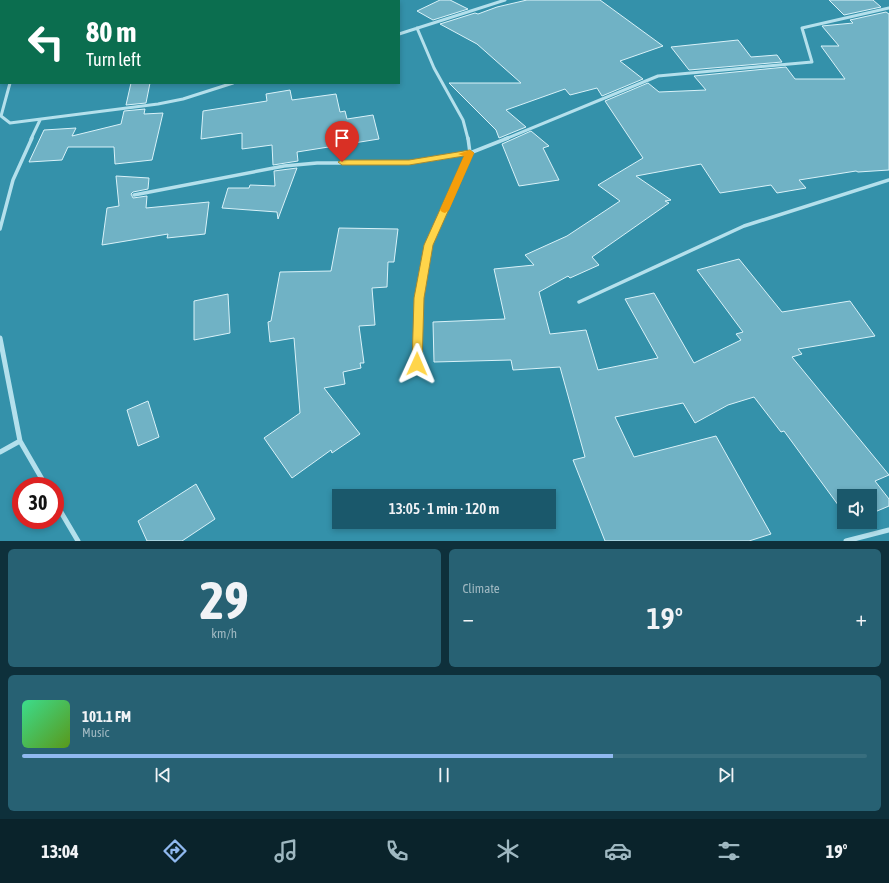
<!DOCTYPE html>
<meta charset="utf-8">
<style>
body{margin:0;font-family:"Asap Condensed",sans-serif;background:#276173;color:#f1f3f6;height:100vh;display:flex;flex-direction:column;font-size:15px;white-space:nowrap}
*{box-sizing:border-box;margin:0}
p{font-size:13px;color:#9fb8c1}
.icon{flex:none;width:22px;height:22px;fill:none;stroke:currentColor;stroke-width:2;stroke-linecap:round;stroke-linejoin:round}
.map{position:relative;height:541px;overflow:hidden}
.details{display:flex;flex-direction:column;gap:8px;padding:8px;background:#0e303b;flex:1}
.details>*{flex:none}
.hud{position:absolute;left:0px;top:0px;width:400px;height:84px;box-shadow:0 2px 6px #0003;background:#0b6e4f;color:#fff;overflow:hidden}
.buttons{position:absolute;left:837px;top:489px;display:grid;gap:8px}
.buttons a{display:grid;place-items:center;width:40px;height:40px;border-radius:0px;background:#1a586b;box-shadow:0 2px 6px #0003;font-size:20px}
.speed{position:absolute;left:12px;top:477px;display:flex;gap:8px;font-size:20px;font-weight:700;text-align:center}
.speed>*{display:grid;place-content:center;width:52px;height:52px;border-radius:50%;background:#1a586b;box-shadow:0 2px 6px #0003;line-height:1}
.speed .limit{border:6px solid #d22;background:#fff;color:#111}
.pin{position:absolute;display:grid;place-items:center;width:34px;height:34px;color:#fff;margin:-41px -17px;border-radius:50% 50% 50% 0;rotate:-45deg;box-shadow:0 0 4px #0007}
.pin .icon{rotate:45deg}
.me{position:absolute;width:44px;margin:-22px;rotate:1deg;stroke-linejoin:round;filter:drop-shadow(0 0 3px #0008)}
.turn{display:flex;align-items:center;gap:14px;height:84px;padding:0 20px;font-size:18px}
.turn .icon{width:52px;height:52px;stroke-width:2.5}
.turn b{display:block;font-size:28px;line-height:34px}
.big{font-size:30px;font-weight:600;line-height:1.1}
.details .widget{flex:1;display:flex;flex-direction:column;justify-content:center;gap:6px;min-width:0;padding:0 14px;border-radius:6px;background:#276173}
.details .dial{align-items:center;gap:0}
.dial b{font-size:52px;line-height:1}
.song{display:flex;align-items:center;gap:12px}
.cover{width:48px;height:48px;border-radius:6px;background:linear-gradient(135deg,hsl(150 70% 55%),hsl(90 70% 35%))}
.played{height:4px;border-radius:2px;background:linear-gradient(90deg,#90b9f0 70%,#386e7e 70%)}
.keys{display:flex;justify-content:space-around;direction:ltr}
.heat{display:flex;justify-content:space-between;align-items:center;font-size:22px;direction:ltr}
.details .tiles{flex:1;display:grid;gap:8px;grid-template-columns:1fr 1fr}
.widget:last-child{grid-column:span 2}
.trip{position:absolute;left:332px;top:489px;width:224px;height:40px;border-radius:0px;background:#1a586b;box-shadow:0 2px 6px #0003;font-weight:600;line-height:40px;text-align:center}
.dock{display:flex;height:64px;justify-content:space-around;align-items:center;background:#0a232b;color:#9fb8c1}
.dock .icon{width:28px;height:28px}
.dock .current{color:#90b9f0}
.dock b{font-size:18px;color:#f1f3f6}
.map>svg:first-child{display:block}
.green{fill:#3491aa;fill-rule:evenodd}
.building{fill:#70b2c5;stroke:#d9f2f9}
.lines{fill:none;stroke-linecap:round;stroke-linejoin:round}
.minor-far2{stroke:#b4e0ec;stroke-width:3}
.minor-far1{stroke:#b4e0ec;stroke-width:3.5}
.minor{stroke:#b4e0ec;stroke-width:5}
.route{fill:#ffd54a;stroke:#a68a30}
.slow{fill:#f59e0b}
</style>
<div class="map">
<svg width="889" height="541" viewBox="0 0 889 541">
<rect width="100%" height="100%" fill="#23768f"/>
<path class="green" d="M0,0H889V541H0ZM1,1H399V83H1ZM21,486H55V520H21ZM339,496H549V522H339ZM844,496H870V522H844Z"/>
<path class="building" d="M440,0H450L468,9L433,20L417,11Z
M527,0H600L663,46L620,61L643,79L602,96L597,88L570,95L565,89L506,110L526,127L499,138L496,130L449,83H521L477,44L440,24L475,13L478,14L497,7Z
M829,0H873L881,7L844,15Z
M886,12L889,14V170L858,172L856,171L799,180L806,188L777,193L771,185L720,193L701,164L636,176L671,200L665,201L669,203L592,257L599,265L570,278L568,276L539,292L550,334L586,330L598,370L658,358L625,299L654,293L694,363L741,340L736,334L743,332L697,270L739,259L782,312L850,301L875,336L798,349L802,354L792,357L889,475L875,481L889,499V506L870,514V496H844V513L784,431L781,432L754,397L728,405L695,423L683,403L615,417L634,457L716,436L771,534L749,541H605L573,460L585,457L560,367L513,370L511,360L434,362L433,322L505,319L494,269L534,265L525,255L567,236L620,201L598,185L643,158L605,101L648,83L659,92L706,90L694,76L786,67L795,79H845L821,46H839L822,26L853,23L850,20Z
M738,40L751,57L777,55L782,62L689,70L671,47Z
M131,83H150L146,103L126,105Z
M290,90L292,100L336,94L340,112L345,111L347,119L373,115L379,139L297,152L298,161L273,165L272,145L242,149V133L201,139L203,111L267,101L266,94Z
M145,109L144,114L163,113L152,160L115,164L114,147H68L62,160L29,162L44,130L76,128L72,136L121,124L124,111Z
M531,131L549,146L543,148L559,180L519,186L502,144Z
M297,168L278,219L277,212L222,208L228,188H249L250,185L275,186L274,171Z
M116,176L149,178L148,189L133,192L131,194L133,198L147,196L146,208L209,202L205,234L167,238L168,234L102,245L107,208L119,206Z
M339,228L398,229L394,262H388L387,287L372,288L375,325L359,326L364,363H360L361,368L343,372L345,384L324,388L360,434L332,453L331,450L292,478L264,438L300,413L294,338L270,342L268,322L271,321L280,272L331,271Z
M228,294L230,333L194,340V301Z
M148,401L159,437L138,446L127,410Z
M196,484L215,519L182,541H147L138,521Z"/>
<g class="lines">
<path class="minor-far2" d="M417,28L434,68L463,120L468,139
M399,34L505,0
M10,83L1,116L10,123L158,104L183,99L233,83
M31,139L40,120
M505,139L658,76L812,62L802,28L889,8"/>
<path class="minor-far1" d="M134,195L284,166L317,163H409L470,153L508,138
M0,229L13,180L32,138
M579,302L744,226L889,180
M418,316L419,298L429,245L470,153L468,138"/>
<path class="minor" d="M0,338L20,441L46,486
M417,364L418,315
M0,452L20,441
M55,502L78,541
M846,541L889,530"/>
</g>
<path class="route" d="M470,150L474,153L433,245L424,298L422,364L417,368L412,364L414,298L424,245L464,156L409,165H342L338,162L342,160H409Z"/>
<path class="slow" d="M470,150L474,153L449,210L445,213L442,212L440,210L464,156L458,154Z"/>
</svg>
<div class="buttons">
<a><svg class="icon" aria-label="sound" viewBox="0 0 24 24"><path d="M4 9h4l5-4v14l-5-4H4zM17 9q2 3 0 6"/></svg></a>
</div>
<div class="speed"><div class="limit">30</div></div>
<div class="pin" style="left:342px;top:162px;background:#d93025"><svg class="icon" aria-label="arrive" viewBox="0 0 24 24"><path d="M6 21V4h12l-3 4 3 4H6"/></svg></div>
<svg class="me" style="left:417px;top:364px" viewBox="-20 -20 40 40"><path d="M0-17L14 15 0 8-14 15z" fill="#ffd54a" stroke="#fff" stroke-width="4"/></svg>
<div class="trip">13:05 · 1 min · 120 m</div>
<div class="hud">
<div class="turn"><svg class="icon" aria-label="left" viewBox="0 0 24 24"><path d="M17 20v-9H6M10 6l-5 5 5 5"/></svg><div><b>80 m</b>Turn left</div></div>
</div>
</div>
<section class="details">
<div class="tiles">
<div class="widget dial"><b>29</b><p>km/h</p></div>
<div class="widget"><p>Climate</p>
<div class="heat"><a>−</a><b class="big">19°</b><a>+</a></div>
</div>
<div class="widget">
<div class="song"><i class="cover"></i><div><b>101.1 FM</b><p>Music</p></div></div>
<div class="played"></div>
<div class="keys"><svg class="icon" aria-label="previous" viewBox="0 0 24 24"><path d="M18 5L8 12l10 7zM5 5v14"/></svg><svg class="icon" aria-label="pause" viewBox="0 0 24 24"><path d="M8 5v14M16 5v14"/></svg><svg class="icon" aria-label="next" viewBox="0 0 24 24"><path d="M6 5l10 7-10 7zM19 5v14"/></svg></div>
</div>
</div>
</section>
<nav class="dock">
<b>13:04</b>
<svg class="icon current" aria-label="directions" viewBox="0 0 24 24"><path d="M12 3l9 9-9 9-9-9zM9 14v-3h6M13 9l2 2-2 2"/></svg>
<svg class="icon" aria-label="music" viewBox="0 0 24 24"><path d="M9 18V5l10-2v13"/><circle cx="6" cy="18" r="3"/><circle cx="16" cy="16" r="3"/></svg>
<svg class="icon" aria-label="phone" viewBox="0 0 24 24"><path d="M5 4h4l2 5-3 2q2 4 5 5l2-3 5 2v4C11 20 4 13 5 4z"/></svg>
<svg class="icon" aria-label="climate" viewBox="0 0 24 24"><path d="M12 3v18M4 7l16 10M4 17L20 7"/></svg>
<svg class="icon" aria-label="car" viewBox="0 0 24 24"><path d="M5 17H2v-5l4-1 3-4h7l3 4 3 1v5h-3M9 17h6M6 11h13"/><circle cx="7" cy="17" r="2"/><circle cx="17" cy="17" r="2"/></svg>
<svg class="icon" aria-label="filters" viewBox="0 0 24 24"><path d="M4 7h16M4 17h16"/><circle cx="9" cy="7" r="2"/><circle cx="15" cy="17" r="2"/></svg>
<b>19°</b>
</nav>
